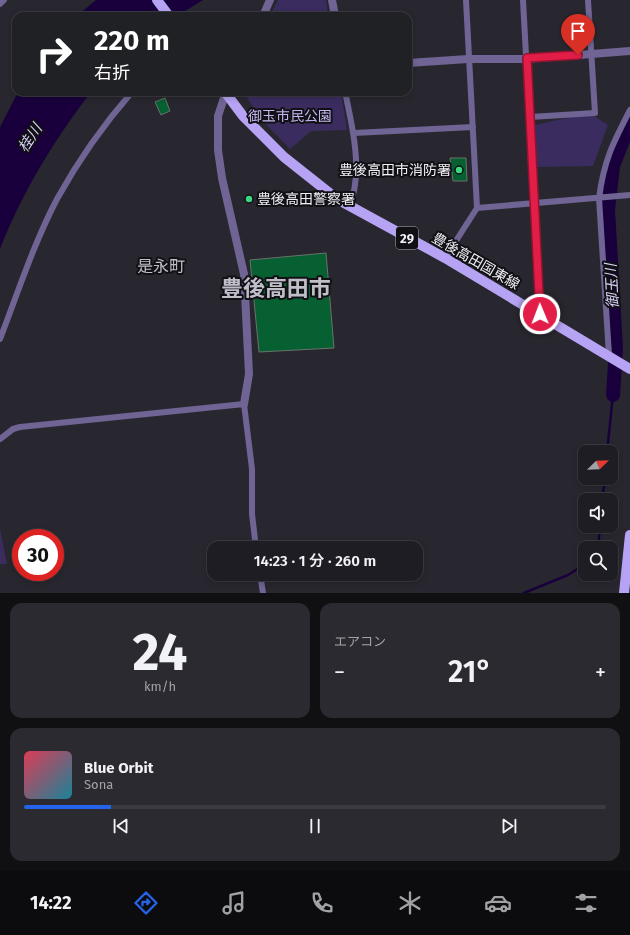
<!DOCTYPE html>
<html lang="ja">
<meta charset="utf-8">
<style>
body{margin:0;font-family:"Fira Sans","Noto Sans JP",sans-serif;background:#2b2a30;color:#f1f3f6;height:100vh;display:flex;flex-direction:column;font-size:15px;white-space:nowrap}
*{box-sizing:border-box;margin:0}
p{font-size:13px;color:#a1a2a6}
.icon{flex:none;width:22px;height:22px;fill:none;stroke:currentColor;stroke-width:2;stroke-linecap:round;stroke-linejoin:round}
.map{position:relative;height:593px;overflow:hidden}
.sheet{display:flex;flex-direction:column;gap:10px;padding:10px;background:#101013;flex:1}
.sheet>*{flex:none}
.top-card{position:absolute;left:12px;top:12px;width:400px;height:84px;border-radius:12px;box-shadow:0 2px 6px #0003,0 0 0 1px #3c3b41;background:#202124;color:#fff;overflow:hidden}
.needle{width:26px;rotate:67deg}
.tools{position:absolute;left:578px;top:445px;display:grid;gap:8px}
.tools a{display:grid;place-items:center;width:40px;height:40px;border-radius:8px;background:#1e1d23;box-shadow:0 2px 6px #0003,0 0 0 1px #3c3b41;font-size:20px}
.speed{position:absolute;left:12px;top:529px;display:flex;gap:8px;font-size:20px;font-weight:700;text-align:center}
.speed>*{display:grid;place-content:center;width:52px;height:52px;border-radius:50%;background:#1e1d23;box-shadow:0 2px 6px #0003,0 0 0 1px #3c3b41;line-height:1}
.speed .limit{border:6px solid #d22;background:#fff;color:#111}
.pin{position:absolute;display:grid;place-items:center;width:34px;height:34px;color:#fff;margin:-41px -17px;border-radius:50% 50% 50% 0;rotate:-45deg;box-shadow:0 0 4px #0007}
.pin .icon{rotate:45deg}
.me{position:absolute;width:44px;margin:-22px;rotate:359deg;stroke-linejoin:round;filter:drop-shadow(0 0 3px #0008)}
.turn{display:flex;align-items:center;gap:14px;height:84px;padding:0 16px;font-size:18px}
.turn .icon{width:52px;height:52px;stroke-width:2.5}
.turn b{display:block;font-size:28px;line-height:34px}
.big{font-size:30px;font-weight:600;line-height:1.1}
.sheet .tile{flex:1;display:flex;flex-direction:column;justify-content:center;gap:6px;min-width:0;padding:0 14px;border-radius:12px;background:#2b2a30}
.sheet .dial{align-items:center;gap:0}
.dial b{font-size:52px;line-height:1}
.song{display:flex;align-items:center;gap:12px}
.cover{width:48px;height:48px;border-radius:6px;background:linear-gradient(135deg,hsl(350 70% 55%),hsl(190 70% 35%))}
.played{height:4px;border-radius:2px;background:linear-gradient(90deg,#2563eb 15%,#3c3b41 15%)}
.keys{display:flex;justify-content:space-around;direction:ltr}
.heat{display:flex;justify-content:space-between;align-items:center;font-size:22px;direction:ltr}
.sheet .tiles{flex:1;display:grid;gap:10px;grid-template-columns:1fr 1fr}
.tile:last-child{grid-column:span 2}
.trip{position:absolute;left:207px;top:541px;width:216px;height:40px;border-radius:12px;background:#1e1d23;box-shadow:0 2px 6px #0003,0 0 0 1px #3c3b41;font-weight:600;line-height:40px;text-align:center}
.dock{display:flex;height:64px;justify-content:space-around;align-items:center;background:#0c0c0e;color:#a1a2a6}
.dock .icon{width:28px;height:28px}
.dock .active{color:#2563eb}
.dock b{font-size:18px;color:#f1f3f6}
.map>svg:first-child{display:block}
.green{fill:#3b2c60}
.water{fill:#19003c}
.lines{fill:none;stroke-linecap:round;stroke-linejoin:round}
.stream{stroke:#19003c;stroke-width:2.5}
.river{stroke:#19003c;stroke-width:14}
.building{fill:#066032;stroke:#69726b}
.minor{stroke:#6f6494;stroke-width:6}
.tertiary{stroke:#6f6494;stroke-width:8}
.primary{stroke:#b6a3f3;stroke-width:10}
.route-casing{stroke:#92132f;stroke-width:10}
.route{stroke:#e11d48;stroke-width:7}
.poi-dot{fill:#3cd77e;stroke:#111014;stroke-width:1.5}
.labels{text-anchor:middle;stroke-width:4;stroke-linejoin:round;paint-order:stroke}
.shield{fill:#111014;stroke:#aeaeb3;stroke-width:1}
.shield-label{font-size:13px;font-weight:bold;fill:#f2f1f7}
.park-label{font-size:14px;fill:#c3b6f0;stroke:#111014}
.poi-label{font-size:14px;fill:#f2f1f7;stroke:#111014;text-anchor:end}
.street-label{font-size:14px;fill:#f2f1f7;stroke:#111014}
.water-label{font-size:15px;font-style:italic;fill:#d9d1f9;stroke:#111014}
.quarter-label{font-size:16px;fill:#c0bec9;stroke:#111014}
.town-label{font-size:22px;font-weight:bold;fill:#c0bec9;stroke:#111014}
</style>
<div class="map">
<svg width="630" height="593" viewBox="0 0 630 593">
<rect width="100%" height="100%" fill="#28272f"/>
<path class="green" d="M278,0H326L328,16H270Z
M243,92H341L347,130L311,131L290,149L262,120Z
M589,113L608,125L593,166L537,167L535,125Z
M0,529L7,564H0Z"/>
<path class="water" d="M96,0H203L177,16H77Z
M18,92H91C54,140 22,193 0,249V127Z"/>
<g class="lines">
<path class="stream" d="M607,452L613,395
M602,500L605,478
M598,548L600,526
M524,593L568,575L585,564"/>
<path class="river" d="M613,395L616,348L608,210L613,166L630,122"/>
</g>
<path class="building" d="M165,98L170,111L161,115L155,102Z
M450,158H466L467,181H453Z
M326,253L334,348L259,352L250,260Z"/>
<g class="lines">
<path class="minor" d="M466,0L477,208
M523,0L540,314
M0,4L4,0
M345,92C352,124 364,175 349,206
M530,117L595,113L588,0
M354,133L473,127
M445,258L477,208L630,195
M0,339C18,292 34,243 57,199C78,161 104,124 132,92
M609,355L599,198C604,160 613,143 630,110
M0,439L13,429L20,427L244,404L252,469V514L256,548
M260,574L263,593"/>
<path class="tertiary" d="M332,0L335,16
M263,16L270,0
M408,63L468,59H527L630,51
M226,92L218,116V150L222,178L244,274L249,374L244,404"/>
<path class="primary" d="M157,0L169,16
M225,92L243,116L284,157L337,199L445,258L630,369
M624,593L630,535"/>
</g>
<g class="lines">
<g class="route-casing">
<path id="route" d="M540,314L527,58L578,55"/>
</g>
<use href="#route" class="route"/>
</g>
<g class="poi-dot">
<circle cx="459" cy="170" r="4"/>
<circle cx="249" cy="199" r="4"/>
</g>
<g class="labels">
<rect class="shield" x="396" y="227" width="22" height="22" rx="3"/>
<g class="shield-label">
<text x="407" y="243">29</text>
</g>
<g class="park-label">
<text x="290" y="121">御玉市民公園</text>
</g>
<g class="poi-label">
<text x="451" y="175">豊後高田市消防署</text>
<text x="257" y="204" text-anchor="start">豊後高田警察署</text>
</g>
<g class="street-label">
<text transform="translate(476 261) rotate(30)" y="5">豊後高田国東線</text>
</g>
<g class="water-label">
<text transform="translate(30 138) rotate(-57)" y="5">桂川</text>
<text transform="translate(612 286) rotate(-93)" y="5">御玉川</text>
</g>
<g class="quarter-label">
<text x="161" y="272">是永町</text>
</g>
<g class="town-label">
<text x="276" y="296">豊後高田市</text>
</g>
</g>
</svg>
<div class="tools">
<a><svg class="needle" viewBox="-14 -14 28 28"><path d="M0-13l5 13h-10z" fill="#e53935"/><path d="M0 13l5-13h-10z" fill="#a1a2a6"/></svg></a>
<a><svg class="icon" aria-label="sound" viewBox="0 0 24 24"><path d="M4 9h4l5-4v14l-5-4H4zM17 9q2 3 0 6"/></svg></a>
<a><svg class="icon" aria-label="search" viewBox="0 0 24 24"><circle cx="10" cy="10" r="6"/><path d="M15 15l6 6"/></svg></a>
</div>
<div class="speed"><div class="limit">30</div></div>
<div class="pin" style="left:578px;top:55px;background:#d93025"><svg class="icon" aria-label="arrive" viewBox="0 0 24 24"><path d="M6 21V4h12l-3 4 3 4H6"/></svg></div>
<svg class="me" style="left:540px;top:314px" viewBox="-20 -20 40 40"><circle r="17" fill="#e11d48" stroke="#fff" stroke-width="3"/><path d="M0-11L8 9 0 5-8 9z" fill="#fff"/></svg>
<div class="trip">14:23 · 1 分 · 260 m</div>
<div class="top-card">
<div class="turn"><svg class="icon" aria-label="right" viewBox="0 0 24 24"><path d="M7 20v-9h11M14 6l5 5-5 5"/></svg><div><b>220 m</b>右折</div></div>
</div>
</div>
<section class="sheet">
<div class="tiles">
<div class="tile dial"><b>24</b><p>km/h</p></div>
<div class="tile"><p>エアコン</p>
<div class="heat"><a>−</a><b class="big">21°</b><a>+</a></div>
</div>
<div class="tile">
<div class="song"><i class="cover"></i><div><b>Blue Orbit</b><p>Sona</p></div></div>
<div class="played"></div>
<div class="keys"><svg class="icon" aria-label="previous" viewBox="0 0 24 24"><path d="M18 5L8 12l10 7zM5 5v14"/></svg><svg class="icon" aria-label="pause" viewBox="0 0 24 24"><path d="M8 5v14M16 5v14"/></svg><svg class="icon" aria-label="next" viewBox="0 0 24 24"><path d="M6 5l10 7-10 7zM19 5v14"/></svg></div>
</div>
</div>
</section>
<nav class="dock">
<b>14:22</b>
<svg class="icon active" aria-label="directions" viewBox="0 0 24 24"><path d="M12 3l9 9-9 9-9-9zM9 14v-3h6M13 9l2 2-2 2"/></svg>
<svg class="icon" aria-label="music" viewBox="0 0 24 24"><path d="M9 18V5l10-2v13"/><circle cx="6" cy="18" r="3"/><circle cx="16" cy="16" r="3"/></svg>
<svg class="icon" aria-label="phone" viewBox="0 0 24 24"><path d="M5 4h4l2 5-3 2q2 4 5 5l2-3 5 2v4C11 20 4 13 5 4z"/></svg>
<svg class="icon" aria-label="climate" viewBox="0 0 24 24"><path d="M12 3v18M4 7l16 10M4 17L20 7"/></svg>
<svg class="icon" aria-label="car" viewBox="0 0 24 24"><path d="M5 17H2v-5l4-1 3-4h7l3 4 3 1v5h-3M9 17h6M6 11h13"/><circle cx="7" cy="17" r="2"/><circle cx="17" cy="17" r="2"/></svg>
<svg class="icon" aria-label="filters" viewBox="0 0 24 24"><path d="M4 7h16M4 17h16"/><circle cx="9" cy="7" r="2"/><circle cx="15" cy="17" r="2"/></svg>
</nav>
